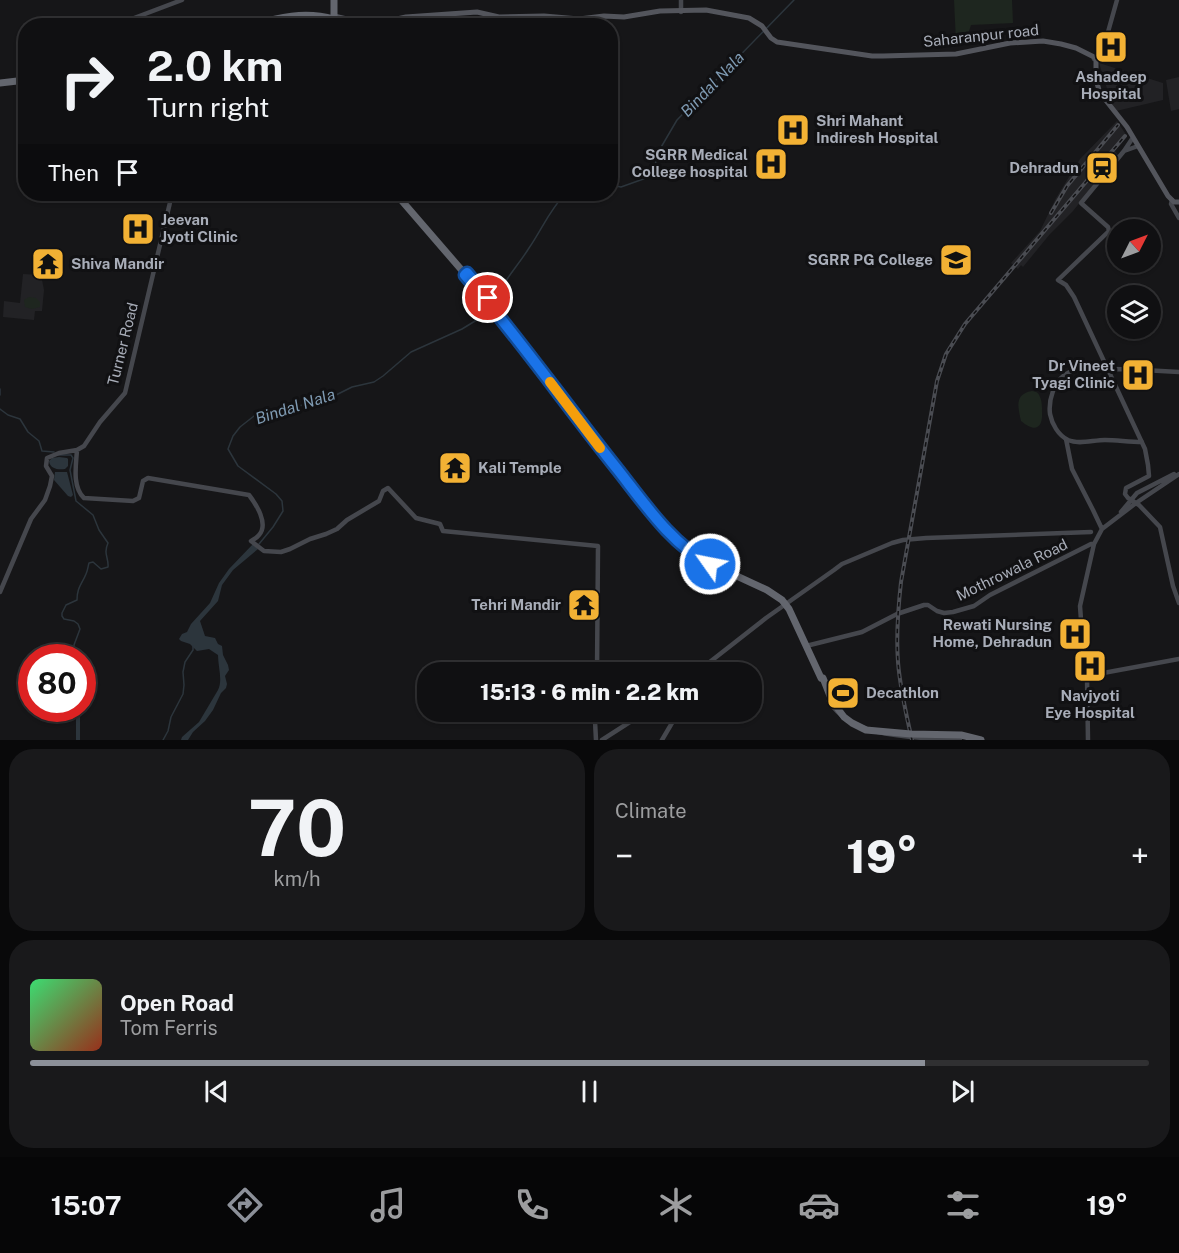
<!DOCTYPE html>
<meta charset="utf-8">
<style>
body{margin:0;font-family:"Public Sans",sans-serif;background:#19191b;color:#f1f3f6;height:100vh;display:flex;flex-direction:column;font-size:22px;white-space:nowrap}
*{box-sizing:border-box;margin:0}
p{font-size:20px;color:#9c9d9f}
.icon{flex:none;width:33px;height:33px;fill:none;stroke:currentColor;stroke-width:2;stroke-linecap:round;stroke-linejoin:round}
.map{position:relative;height:740px;overflow:hidden}
.details{display:flex;flex-direction:column;gap:9px;padding:9px;background:#09090a;flex:1}
.details>*{flex:none}
.banner{position:absolute;left:18px;top:18px;width:600px;height:183px;border-radius:24px;box-shadow:0 2px 4px #0004,0 0 0 2px #303032;background:#101012;color:#f1f3f6;overflow:hidden}
.needle{width:39px;rotate:48deg}
.tools{position:absolute;left:1107px;top:219px;display:grid;gap:12px}
.tools a{display:grid;place-items:center;width:54px;height:54px;border-radius:50%;background:#101012;box-shadow:0 2px 4px #0004,0 0 0 2px #303032;font-size:30px}
.speed{position:absolute;left:18px;top:644px;display:flex;gap:12px;font-size:30px;font-weight:700;text-align:center}
.speed>*{display:grid;place-content:center;width:78px;height:78px;border-radius:50%;background:#101012;box-shadow:0 2px 4px #0004,0 0 0 2px #303032;line-height:1}
.speed .limit{border:9px solid #d22;background:#fff;color:#111}
.pin{position:absolute;display:grid;place-items:center;width:51px;height:51px;color:#fff;margin:-26px;border:3px solid #fff;border-radius:50%;box-shadow:0 2px 6px #0007}
.me{position:absolute;width:66px;margin:-33px;rotate:303deg;stroke-linejoin:round;filter:drop-shadow(0 0 4px #0008)}
.turn{display:flex;align-items:center;gap:21px;height:126px;padding:0 30px;font-size:27px}
.turn .icon{width:78px;height:78px;stroke-width:2.5}
.turn b{display:block;font-size:42px;line-height:51px}
.then{display:flex;align-items:center;height:57px;padding:0 30px;background:#0003;gap:12px;font-size:22px}
.big{font-size:45px;font-weight:800;line-height:1.1}
.details .widget{flex:1;display:flex;flex-direction:column;justify-content:center;gap:9px;min-width:0;padding:0 21px;border-radius:24px;background:#19191b}
.details .dial{align-items:center;gap:0}
.dial b{font-size:78px;line-height:1}
.song{display:flex;align-items:center;gap:18px}
.cover{width:72px;height:72px;border-radius:9px;background:linear-gradient(135deg,hsl(140 70% 55%),hsl(10 70% 35%))}
.played{height:6px;border-radius:3px;background:linear-gradient(90deg,#8c9099 80%,#303032 80%)}
.keys{display:flex;justify-content:space-around;direction:ltr}
.heat{display:flex;justify-content:space-between;align-items:center;font-size:33px;direction:ltr}
.details .tiles{flex:1;display:grid;gap:9px;grid-template-columns:1fr 1fr}
.widget:last-child{grid-column:span 2}
.trip{position:absolute;left:417px;top:662px;width:345px;height:60px;border-radius:24px;background:#101012;box-shadow:0 2px 4px #0004,0 0 0 2px #303032;font-weight:800;line-height:60px;text-align:center}
.tab-bar{display:flex;height:96px;justify-content:space-around;align-items:center;background:#060607;color:#9c9d9f}
.tab-bar .icon{width:42px;height:42px}
.tab-bar .on{color:#8c9099}
.tab-bar b{font-size:27px;color:#f1f3f6}
.map>svg:first-child{display:block}
.built{fill:#222225}
.green{fill:#1e261f}
.water{fill:#2c353c}
.lines{fill:none;stroke-linecap:round;stroke-linejoin:round}
.stream{stroke:#2c353c;stroke-width:1.5}
.river{stroke:#2c353c;stroke-width:4}
.secondary{stroke:#45474d;stroke-width:4.5}
.primary{stroke:#53555c;stroke-width:5}
.highway{stroke:#63666e;stroke-width:7}
.rail-casing{stroke:#4a4c52;stroke-width:4}
.rail{stroke:#111113;stroke-width:1.5;stroke-dasharray:4.5;stroke-linecap:butt}
.highway-bridge{stroke:#63666e;stroke-width:7}
.route-casing{stroke:#114b97;stroke-width:15}
.route{stroke:#1a73e8;stroke-width:10}
.slow{stroke:#f59e0b;stroke-width:10}
.labels{text-anchor:middle;stroke-width:6;stroke-linejoin:round;paint-order:stroke}
.street-label{font-size:15px;fill:#a8adb8;stroke:#111113}
.poi-label{font-size:15px;font-weight:bold;fill:#a8adb8;stroke:#111113;text-anchor:end}
.water-label{font-size:16px;font-style:italic;fill:#7f9bb3;stroke:#111113}
</style>
<div class="map">
<svg width="1179" height="740" viewBox="0 0 1179 740">
<rect width="100%" height="100%" fill="#161618"/>
<path class="built" d="M1099,63L1163,83V100L1116,111L1113,108Z
M1179,77V109L1171,111L1166,80Z
M1117,121L1127,136L1115,151L1118,155L1073,211L1050,234L1023,267L1021,265L1018,269L1011,263L1040,231L1056,198L1080,159Z
M23,274L41,275L44,290L42,311H35L34,320L3,317L4,301L20,303Z"/>
<path class="green" d="M954,0H1012L1013,23L971,25L966,40L956,42Z
M29,297L36,298L40,302V307L32,309L25,307L24,300Z
M1032,391C1037,392 1038,392 1040,397C1042,401 1042,407 1042,412C1043,430 1034,432 1021,421C1018,407 1014,394 1032,391Z"/>
<path class="water" d="M59,457L67,458L68,459V466L65,469C58,470 50,469 49,461L52,458Z
M55,472H67L73,495L71,497L68,496L54,480Z
M253,544L258,549L233,570L222,585L218,601L200,621L205,636L215,638L218,644L222,646L223,655L228,665L229,670L225,676L227,684L226,688L221,693L213,710L205,721L193,732L188,740H181L182,737L199,722L218,690C223,680 218,667 218,655L209,649L197,651L190,644L181,641L179,639L182,634L187,632L191,624L210,603L219,583L229,569Z"/>
<g class="lines">
<path class="stream" d="M610,185L621,187L649,177L652,174L660,149L677,120L794,0
M494,303C501,283 518,266 529,248C542,229 549,211 565,194
M0,389V395
M0,409L8,415L20,419L28,432L39,441L42,451L54,452
M57,455H71L73,458L70,470L76,501L93,515L99,530L108,543C103,554 109,558 108,567L101,569L93,562L89,563C88,566 88,570 86,574C82,584 77,587 77,600L66,605L62,613V616L64,619L74,621L78,624L80,629L74,645L76,657
M259,544L273,527L283,511L282,501L276,494L238,466L228,449L233,436L240,427L254,416L265,412L281,411L334,396L352,387L374,382L383,376L411,352L462,329L480,318L490,310
M163,740L168,731L171,717L183,694L184,685L183,672L185,662L193,650V646"/>
<path class="river" d="M78,708V740"/>
<path class="secondary" d="M681,12V0
M113,26L182,0
M1094,59L1100,55L1108,32L1117,0
M1132,139L1124,151L1081,203L1108,227L1109,231L1058,280L1066,285L1074,297L1145,449L1148,465L1149,476L1126,488L1125,494L1128,498L1139,505L1160,527L1173,586L1179,603
M1124,151L1138,146
M1172,200L1171,204L1179,218
M1141,370C1128,369 1116,369 1103,369C1080,370 1063,366 1053,391C1050,399 1049,406 1050,414C1052,424 1058,435 1068,440C1079,445 1093,440 1105,440C1117,440 1129,442 1142,442
M1143,370L1179,372
M1066,439L1072,469L1093,510L1102,529
M77,450C76,465 72,487 84,498L133,501L139,498L143,481L148,478L249,495C256,504 269,524 259,535C257,538 254,539 251,541L264,551L281,552L290,549L310,539L326,534L337,529L347,520L379,501L383,491L388,488L416,518L440,524L443,531L598,546L597,672
M1121,512L1137,493L1174,474
M0,592L31,519L45,500L50,486L52,476L46,466L47,458L59,453L77,450L84,446L100,422L125,393L172,194
M806,646L862,632L897,614L924,605H928L937,611L944,613L953,612L974,606L990,595L1091,544H1094
M697,672L766,618L834,570L842,564L892,543L903,540L926,538L1091,532
M1087,676L1179,659
M829,701C853,740 915,737 960,740
M591,711L595,721L596,740
M602,740L647,711
M662,740L679,711
M1088,740L1087,677L1083,647L1080,606L1094,544L1102,529L1136,503L1179,474"/>
<path class="primary" d="M334,16L364,23L374,24L406,17L477,12L499,17L544,16L579,19L604,16L624,17L660,11L706,10L749,18L762,26L771,38L777,42L872,56H883L956,54L1010,43L1043,41L1061,44L1076,48L1096,58V80L1100,93L1127,127L1168,196L1174,202H1179"/>
<path class="highway" d="M250,26C278,17 305,11 334,19V0
M0,83L26,80
M396,194L478,289L531,357L565,404L664,527L682,546L700,559L767,590L782,600L789,609L821,678"/>
<g class="rail-casing">
<path id="rail" d="M1051,213L1067,186L1118,125
M912,740C906,714 900,688 898,662C896,635 898,609 901,582L937,381L946,354L965,324L1125,136"/>
</g>
<use href="#rail" class="rail"/>
<path class="highway-bridge" d="M239,26L242,25
M823,678L832,701L844,717L852,723L866,730L911,734L961,735L981,740"/>
</g>
<g class="lines">
<g class="route-casing">
<path id="route" d="M488,298L467,273L465,275C519,338 566,405 618,470C644,503 672,545 710,564"/>
</g>
<use href="#route" class="route"/>
<path class="slow" d="M550,382L600,448"/>
</g>
<defs>
<g id="hospital-square" transform="scale(1.725)"><rect x="-9" y="-9" width="18" height="18" rx="4" fill="#f2b134" stroke="#111113"/><path d="M-5-5h3v3.5h4V-5h3V5h-3V1.5h-4V5h-3Z" fill="#111"/></g>
<g id="station-square" transform="scale(1.725)"><rect x="-9" y="-9" width="18" height="18" rx="4" fill="#f2b134" stroke="#111113"/><path d="M-3-6H3Q5-6 5-4V2Q5 4 3 4L4.5 6H3L1.5 4h-3L-3 6H-4.5L-3 4Q-5 4-5 2V-4Q-5-6-3-6ZM-3.5-4v3h7v-3ZM-3.5 1v1.5H-2V1ZM2 1v1.5H3.5V1Z" fill="#111"/></g>
<g id="university-square" transform="scale(1.725)"><rect x="-9" y="-9" width="18" height="18" rx="4" fill="#f2b134" stroke="#111113"/><path d="M0-5L7-2L0 1L-7-2ZM-4 1L0 2.5L4 1V4Q0 6-4 4Z" fill="#111"/></g>
<g id="temple-square" transform="scale(1.725)"><rect x="-9" y="-9" width="18" height="18" rx="4" fill="#f2b134" stroke="#111113"/><path d="M0-6L5-2H3V0L6.5 2.5H4V6H1.5V3h-3V6H-4V2.5H-6.5L-3 0V-2H-5Z" fill="#111"/></g>
<g id="stadium-square" transform="scale(1.725)"><rect x="-9" y="-9" width="18" height="18" rx="4" fill="#f2b134" stroke="#111113"/><path d="M0-5a6.5 5 0 1 0 0 10a6.5 5 0 1 0 0-10ZM-3.5-1.8h7v3.6h-7Z" fill="#111"/></g>
</defs>
<g fill-rule="evenodd">
<use href="#hospital-square" x="1111" y="47"/>
<use href="#hospital-square" x="793" y="130"/>
<use href="#hospital-square" x="771" y="164"/>
<use href="#station-square" x="1102" y="168"/>
<use href="#hospital-square" x="138" y="229"/>
<use href="#university-square" x="956" y="260"/>
<use href="#temple-square" x="48" y="264"/>
<use href="#hospital-square" x="1138" y="375"/>
<use href="#temple-square" x="455" y="468"/>
<use href="#temple-square" x="584" y="605"/>
<use href="#hospital-square" x="1075" y="634"/>
<use href="#hospital-square" x="1090" y="666"/>
<use href="#stadium-square" x="843" y="693"/>
</g>
<g class="labels">
<g class="street-label">
<text transform="translate(981 36) rotate(-6)" y="5">Saharanpur road</text>
<text transform="translate(123 344) rotate(-76)" y="5">Turner Road</text>
<text transform="translate(1012 570) rotate(-26)" y="5">Mothrowala Road</text>
</g>
<g class="poi-label">
<text x="1111" y="82" text-anchor="middle">Ashadeep<tspan x="1111" dy="17">Hospital</tspan></text>
<text x="816" y="126" text-anchor="start">Shri Mahant<tspan x="816" dy="17">Indiresh Hospital</tspan></text>
<text x="748" y="160">SGRR Medical<tspan x="748" dy="17">College hospital</tspan></text>
<text x="1079" y="173">Dehradun</text>
<text x="161" y="225" text-anchor="start">Jeevan<tspan x="161" dy="17">Jyoti Clinic</tspan></text>
<text x="933" y="265">SGRR PG College</text>
<text x="71" y="269" text-anchor="start">Shiva Mandir</text>
<text x="1115" y="371">Dr Vineet<tspan x="1115" dy="17">Tyagi Clinic</tspan></text>
<text x="478" y="473" text-anchor="start">Kali Temple</text>
<text x="561" y="610">Tehri Mandir</text>
<text x="1052" y="630">Rewati Nursing<tspan x="1052" dy="17">Home, Dehradun</tspan></text>
<text x="866" y="698" text-anchor="start">Decathlon</text>
<text x="1090" y="701" text-anchor="middle">Navjyoti<tspan x="1090" dy="17">Eye Hospital</tspan></text>
</g>
<g class="water-label">
<text transform="translate(712 84) rotate(-46)" y="6">Bindal Nala</text>
<text transform="translate(295 406) rotate(-18)" y="6">Bindal Nala</text>
</g>
</g>
</svg>
<div class="tools">
<a><svg class="needle" viewBox="-14 -14 28 28"><path d="M0-13l5 13h-10z" fill="#e53935"/><path d="M0 13l5-13h-10z" fill="#9c9d9f"/></svg></a>
<a><svg class="icon" aria-label="layers" viewBox="0 0 24 24"><path d="M12 4l9 5-9 5-9-5zM3 14l9 5 9-5"/></svg></a>
</div>
<div class="speed"><div class="limit">80</div></div>
<div class="pin" style="left:488px;top:298px;background:#d93025"><svg class="icon" aria-label="arrive" viewBox="0 0 24 24"><path d="M6 21V4h12l-3 4 3 4H6"/></svg></div>
<svg class="me" style="left:710px;top:564px" viewBox="-20 -20 40 40"><circle r="17" fill="#1a73e8" stroke="#fff" stroke-width="3"/><path d="M0-11L8 9 0 5-8 9z" fill="#fff"/></svg>
<div class="trip">15:13 · 6 min · 2.2 km</div>
<div class="banner">
<div class="turn"><svg class="icon" aria-label="right" viewBox="0 0 24 24"><path d="M7 20v-9h11M14 6l5 5-5 5"/></svg><div><b>2.0 km</b>Turn right</div></div>
<div class="then">Then<svg class="icon" aria-label="arrive" viewBox="0 0 24 24"><path d="M6 21V4h12l-3 4 3 4H6"/></svg></div>
</div>
</div>
<section class="details">
<div class="tiles">
<div class="widget dial"><b>70</b><p>km/h</p></div>
<div class="widget"><p>Climate</p>
<div class="heat"><a>−</a><b class="big">19°</b><a>+</a></div>
</div>
<div class="widget">
<div class="song"><i class="cover"></i><div><b>Open Road</b><p>Tom Ferris</p></div></div>
<div class="played"></div>
<div class="keys"><svg class="icon" aria-label="previous" viewBox="0 0 24 24"><path d="M18 5L8 12l10 7zM5 5v14"/></svg><svg class="icon" aria-label="pause" viewBox="0 0 24 24"><path d="M8 5v14M16 5v14"/></svg><svg class="icon" aria-label="next" viewBox="0 0 24 24"><path d="M6 5l10 7-10 7zM19 5v14"/></svg></div>
</div>
</div>
</section>
<nav class="tab-bar">
<b>15:07</b>
<svg class="icon on" aria-label="directions" viewBox="0 0 24 24"><path d="M12 3l9 9-9 9-9-9zM9 14v-3h6M13 9l2 2-2 2"/></svg>
<svg class="icon" aria-label="music" viewBox="0 0 24 24"><path d="M9 18V5l10-2v13"/><circle cx="6" cy="18" r="3"/><circle cx="16" cy="16" r="3"/></svg>
<svg class="icon" aria-label="phone" viewBox="0 0 24 24"><path d="M5 4h4l2 5-3 2q2 4 5 5l2-3 5 2v4C11 20 4 13 5 4z"/></svg>
<svg class="icon" aria-label="climate" viewBox="0 0 24 24"><path d="M12 3v18M4 7l16 10M4 17L20 7"/></svg>
<svg class="icon" aria-label="car" viewBox="0 0 24 24"><path d="M5 17H2v-5l4-1 3-4h7l3 4 3 1v5h-3M9 17h6M6 11h13"/><circle cx="7" cy="17" r="2"/><circle cx="17" cy="17" r="2"/></svg>
<svg class="icon" aria-label="filters" viewBox="0 0 24 24"><path d="M4 7h16M4 17h16"/><circle cx="9" cy="7" r="2"/><circle cx="15" cy="17" r="2"/></svg>
<b>19°</b>
</nav>
